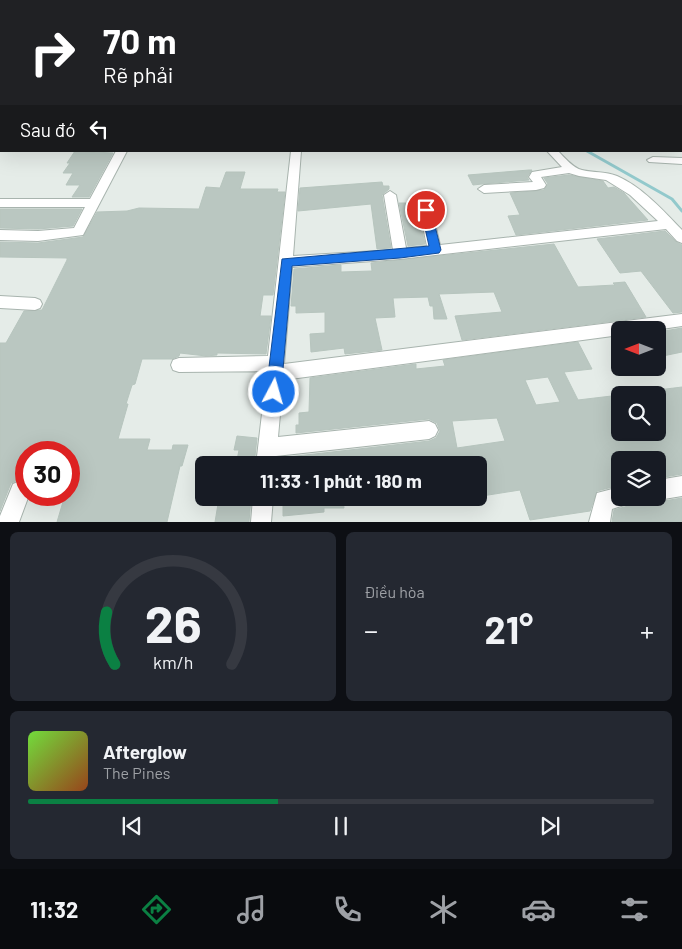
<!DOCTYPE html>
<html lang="vi">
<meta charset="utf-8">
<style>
body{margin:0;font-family:Barlow,sans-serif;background:#242831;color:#f1f3f6;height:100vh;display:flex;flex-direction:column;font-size:19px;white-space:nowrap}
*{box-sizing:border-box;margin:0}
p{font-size:16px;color:#9ea1a6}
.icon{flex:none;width:28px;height:28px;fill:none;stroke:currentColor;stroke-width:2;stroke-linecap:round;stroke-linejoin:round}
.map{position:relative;height:522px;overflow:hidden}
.panel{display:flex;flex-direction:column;gap:10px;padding:10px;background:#0d0f14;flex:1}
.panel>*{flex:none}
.banner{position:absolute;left:0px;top:0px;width:682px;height:152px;box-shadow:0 5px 20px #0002;background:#202124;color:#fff;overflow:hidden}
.needle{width:32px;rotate:270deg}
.controls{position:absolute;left:611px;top:321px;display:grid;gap:10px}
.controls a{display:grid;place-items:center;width:55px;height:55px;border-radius:8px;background:#171b24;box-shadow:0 5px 20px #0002;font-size:25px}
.speed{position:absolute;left:15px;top:441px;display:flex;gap:10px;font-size:25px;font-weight:700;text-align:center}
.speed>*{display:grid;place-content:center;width:65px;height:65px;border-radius:50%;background:#171b24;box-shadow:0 5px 20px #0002;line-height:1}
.speed .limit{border:8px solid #d22;background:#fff;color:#111}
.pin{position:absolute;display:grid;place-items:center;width:42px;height:42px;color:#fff;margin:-21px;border:2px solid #fff;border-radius:50%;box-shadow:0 1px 5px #0007}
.me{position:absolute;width:55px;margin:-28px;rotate:6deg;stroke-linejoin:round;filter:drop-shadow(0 0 4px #0008)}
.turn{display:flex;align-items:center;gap:18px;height:105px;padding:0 20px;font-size:22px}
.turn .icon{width:65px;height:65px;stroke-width:2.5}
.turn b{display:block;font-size:35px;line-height:42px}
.then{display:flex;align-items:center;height:48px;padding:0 20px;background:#0003;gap:10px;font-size:19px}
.big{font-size:38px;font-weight:700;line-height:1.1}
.panel .card{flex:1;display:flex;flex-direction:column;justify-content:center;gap:8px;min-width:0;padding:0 18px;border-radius:8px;background:#242831}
.panel .dial{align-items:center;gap:0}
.dial svg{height:130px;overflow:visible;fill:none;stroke:#363941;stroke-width:7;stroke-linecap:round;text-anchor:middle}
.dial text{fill:#f1f3f6;stroke:none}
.song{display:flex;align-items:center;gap:15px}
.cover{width:60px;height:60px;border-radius:8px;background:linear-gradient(135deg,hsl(100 70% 55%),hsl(20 70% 35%))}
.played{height:5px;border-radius:2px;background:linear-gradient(90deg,#0b8043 40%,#363941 40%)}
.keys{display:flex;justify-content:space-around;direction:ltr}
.heat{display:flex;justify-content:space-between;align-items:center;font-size:28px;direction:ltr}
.panel .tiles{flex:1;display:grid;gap:10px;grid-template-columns:1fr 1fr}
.card:last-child{grid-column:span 2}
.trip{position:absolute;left:195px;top:456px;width:292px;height:50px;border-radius:8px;background:#171b24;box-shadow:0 5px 20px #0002;font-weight:700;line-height:50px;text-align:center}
.menu{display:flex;height:80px;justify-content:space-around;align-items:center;background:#090b0e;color:#9ea1a6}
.menu .icon{width:35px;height:35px}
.menu .active{color:#0b8043}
.menu b{font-size:22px;color:#f1f3f6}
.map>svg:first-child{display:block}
.water{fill:#92c9cc}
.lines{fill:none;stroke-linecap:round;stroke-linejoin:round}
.stream{stroke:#92c9cc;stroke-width:3}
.building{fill:#bac7c1;stroke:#b7c5be;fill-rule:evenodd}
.street-casing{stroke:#a8b4ae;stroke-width:2}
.street{fill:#fff;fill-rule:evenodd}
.route{fill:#1a73e8;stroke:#114b97}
</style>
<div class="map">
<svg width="682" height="522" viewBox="0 0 682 522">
<rect width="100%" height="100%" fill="#e5ece8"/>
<path class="water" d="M0,0H205L200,1H1V15Z"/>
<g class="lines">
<path class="stream" d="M587,151L672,199L682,211"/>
</g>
<path class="building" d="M75,151L113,153L89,197H72L80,185H66L73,173H63L70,163H67Z
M529,170H532L527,177L529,180L482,184L473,185L468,175Z
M226,172H245L240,189H278L277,192H285L273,295H263L260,316H271L266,354L217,353V355L206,356L180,353L179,356L172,359H142L135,384L132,385L126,404H128L118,439H150L147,450H172L173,445H188L182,466H180L167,522H57L65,495H69V485L73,472H69V449H46L45,452H26V468H21L16,481L11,483L0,511V343H6L24,311L42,310L67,260V258L0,257V242L38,243L83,237L97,212L127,211L139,208L199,209L206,187L220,188Z
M569,175L603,181L608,188L614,187L624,193L648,220L516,235L508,216L520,215L510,193L544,190L548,184L544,178Z
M382,182L383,186H389V189L382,195L391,248L377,249L371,204L298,211L300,188Z
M399,203H416L425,244L408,246Z
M0,209H82L73,226L38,229L0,228Z
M665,231L676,242L682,245V312L673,313L641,271L620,273L597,239Z
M554,244L578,287L615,285L613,283L625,282L646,317L462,340L455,316L502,312L494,292L439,294L447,319H434L433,306H430L428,297L393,298L395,317L375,318L382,350L345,354L344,348L311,352L310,334L325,333V312L296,313V306H291L294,269L341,265V272L372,271L371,263Z
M682,328V352L658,357V332Z
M578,342L592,369L564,372L578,400L620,395V432H658V390L682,387V474L658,478V460H620V485L597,491L590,511L530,520L520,490L482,496L479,485V465H288V457L429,441L436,438L440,431L437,423L429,419L296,433V425H299V413L309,412L310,378L416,364V369L445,366L443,360ZM548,377L560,402L536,405L525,380ZM497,418L505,441L457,448L452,421Z
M237,436L257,438L254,465H236L239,450H234Z
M219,498H251L249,522H215Z
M283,498H343L344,508H324V512L283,516Z
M640,498H650L658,502L682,498V522H612L614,510L628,506L632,499Z"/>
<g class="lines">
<g class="street-casing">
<path id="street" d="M330,0H341V1H331Z
M502,0H508V1H502Z
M543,0H550V1H544Z
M630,0H637V1H631Z
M681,37H682V41H681Z
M681,60H682V66H681Z
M0,73L1,74V80L0,79Z
M681,77H682V83H681Z
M681,103H682V109H681Z
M116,151H127L83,235L38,241L0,240V230L38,231L74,228L85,207H0V199H90Z
M291,151H301L293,256L393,250L384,195L390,191L396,195L406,248L427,246L417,198L423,194L429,198L440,245L658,221L630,195L606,180L579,176L569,173L541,177L546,185L544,188L536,190L484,193L478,189L484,185L533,182L529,177L532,172L562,167L547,151H558C565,158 573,168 582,170C594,173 605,171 617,176C642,187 663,210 682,230V243L677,241L666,229L400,259L292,267L284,364L682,314V326L655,330H620V335L283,380L278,437L429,421L435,424L438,430L435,436L429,439L276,456V465H256L267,371L179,372L173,370L171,365L173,360L179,358L268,356Z
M653,157L682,158V164L649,162L647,160Z
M0,296L35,298L40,300L42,304L40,308L35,310L0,308Z
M682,476V496L658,500L652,498H658V480Z
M20,481L26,484V495H29L19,522H0V516L13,484Z
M620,487V498H630L627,504L612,509L610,522H589L597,493Z
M253,498H273L271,522H251Z"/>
</g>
<use href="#street" class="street"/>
</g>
<path class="route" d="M426,207L431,210L441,250L439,253L400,258L292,266L281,392L279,396L274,398L269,396L266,392L282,259L429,246L421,210Z"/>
</svg>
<div class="controls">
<a><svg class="needle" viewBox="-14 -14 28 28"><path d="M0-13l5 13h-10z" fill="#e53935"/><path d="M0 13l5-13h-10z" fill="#9ea1a6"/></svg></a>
<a><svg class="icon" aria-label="search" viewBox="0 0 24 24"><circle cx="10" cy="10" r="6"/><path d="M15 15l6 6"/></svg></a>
<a><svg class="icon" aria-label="layers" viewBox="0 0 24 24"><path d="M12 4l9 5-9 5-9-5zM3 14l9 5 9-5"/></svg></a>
</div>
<div class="speed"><div class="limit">30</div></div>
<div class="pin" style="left:426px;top:210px;background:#d93025"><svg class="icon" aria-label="arrive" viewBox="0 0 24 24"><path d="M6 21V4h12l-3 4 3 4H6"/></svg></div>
<svg class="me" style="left:274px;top:392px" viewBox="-20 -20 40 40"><circle r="17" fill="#1a73e8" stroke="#fff" stroke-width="3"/><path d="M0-11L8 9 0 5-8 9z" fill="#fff"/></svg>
<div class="trip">11:33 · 1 phút · 180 m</div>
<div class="banner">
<div class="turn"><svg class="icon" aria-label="right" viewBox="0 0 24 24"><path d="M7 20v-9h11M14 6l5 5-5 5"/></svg><div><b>70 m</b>Rẽ phải</div></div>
<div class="then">Sau đó<svg class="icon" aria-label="left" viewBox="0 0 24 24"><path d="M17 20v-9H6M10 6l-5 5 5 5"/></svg></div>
</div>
</div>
<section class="panel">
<div class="tiles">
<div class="card dial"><svg viewBox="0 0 100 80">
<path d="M14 69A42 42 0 1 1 86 69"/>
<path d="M14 69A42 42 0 0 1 9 37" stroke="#0b8043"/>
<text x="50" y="56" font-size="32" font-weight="700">26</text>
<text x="50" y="72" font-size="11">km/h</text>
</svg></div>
<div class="card"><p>Điều hòa</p>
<div class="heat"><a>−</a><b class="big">21°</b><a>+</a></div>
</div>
<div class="card">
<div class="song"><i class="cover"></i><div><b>Afterglow</b><p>The Pines</p></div></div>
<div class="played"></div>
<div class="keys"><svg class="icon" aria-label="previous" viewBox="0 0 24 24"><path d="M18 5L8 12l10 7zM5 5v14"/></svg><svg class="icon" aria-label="pause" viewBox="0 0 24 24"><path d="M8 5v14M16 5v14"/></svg><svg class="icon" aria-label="next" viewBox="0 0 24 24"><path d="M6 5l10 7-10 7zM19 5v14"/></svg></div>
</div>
</div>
</section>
<nav class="menu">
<b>11:32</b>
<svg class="icon active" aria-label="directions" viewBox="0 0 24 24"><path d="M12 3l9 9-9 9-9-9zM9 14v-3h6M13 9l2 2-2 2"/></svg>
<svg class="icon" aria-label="music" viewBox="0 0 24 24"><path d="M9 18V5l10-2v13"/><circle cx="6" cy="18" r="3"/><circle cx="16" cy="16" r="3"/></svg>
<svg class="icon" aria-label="phone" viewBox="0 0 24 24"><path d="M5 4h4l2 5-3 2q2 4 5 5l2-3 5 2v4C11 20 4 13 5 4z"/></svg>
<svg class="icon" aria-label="climate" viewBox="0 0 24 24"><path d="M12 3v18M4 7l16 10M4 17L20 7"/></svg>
<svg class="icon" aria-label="car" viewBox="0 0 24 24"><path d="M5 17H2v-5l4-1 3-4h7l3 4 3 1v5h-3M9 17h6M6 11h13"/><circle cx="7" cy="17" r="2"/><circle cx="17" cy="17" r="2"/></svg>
<svg class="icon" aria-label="filters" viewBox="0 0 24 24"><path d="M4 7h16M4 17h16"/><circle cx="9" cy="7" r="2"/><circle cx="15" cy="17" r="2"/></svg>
</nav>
